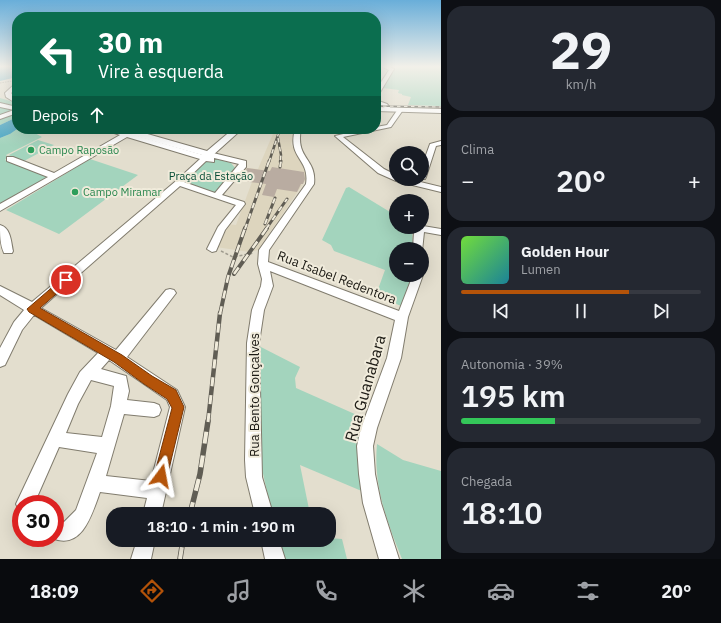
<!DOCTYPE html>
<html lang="pt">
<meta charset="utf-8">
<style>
body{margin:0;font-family:"IBM Plex Sans",sans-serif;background:#242831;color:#f1f3f6;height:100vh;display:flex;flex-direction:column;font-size:15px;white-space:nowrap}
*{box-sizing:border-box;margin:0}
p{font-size:13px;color:#9ea1a6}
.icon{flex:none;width:22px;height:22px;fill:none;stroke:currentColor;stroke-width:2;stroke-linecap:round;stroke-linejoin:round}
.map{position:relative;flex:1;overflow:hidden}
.drawer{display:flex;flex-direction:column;gap:6px;padding:6px;background:#0d0f14;width:280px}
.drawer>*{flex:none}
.guide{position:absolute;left:12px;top:12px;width:369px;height:122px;border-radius:16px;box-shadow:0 4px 16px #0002;background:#0b6e4f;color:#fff;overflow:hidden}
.controls{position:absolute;left:389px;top:146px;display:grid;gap:8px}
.controls a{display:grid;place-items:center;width:40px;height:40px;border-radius:50%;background:#171b24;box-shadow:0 4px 16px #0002;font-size:20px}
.speed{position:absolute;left:12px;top:495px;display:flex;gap:8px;font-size:20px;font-weight:700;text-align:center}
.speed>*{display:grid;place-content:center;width:52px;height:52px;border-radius:50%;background:#171b24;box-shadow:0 4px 16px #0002;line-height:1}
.speed .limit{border:6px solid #d22;background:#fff;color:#111}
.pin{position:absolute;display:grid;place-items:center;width:34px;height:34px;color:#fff;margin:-17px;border:2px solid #fff;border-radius:50%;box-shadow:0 1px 4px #0007}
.me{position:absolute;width:44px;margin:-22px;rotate:13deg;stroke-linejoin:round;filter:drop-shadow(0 0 3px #0008)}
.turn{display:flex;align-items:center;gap:14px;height:84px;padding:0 20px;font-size:18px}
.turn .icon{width:52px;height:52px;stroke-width:2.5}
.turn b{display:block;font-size:28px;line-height:34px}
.then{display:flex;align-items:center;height:38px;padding:0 20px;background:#0003;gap:8px;font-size:15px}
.big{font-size:30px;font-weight:600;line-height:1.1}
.drawer .card{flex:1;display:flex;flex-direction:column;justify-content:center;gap:6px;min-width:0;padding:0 14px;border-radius:16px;background:#242831}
.drawer .dial{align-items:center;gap:0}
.dial b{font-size:52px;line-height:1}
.song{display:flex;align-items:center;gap:12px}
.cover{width:48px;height:48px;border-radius:6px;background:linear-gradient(135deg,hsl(100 70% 55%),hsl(190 70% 35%))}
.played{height:4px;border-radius:2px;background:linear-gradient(90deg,#b45309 70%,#363941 70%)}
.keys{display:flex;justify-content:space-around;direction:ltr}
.heat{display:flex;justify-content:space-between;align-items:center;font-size:22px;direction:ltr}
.charge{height:6px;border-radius:3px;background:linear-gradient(90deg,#34c759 39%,#363941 0)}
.trip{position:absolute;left:106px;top:507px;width:230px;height:40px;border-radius:16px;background:#171b24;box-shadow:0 4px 16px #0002;font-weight:600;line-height:40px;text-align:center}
.tabs{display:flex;height:64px;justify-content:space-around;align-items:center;background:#090b0e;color:#9ea1a6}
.tabs .icon{width:28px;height:28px}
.tabs .active{color:#b45309}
.tabs b{font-size:18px;color:#f1f3f6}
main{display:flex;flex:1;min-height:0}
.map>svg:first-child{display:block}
.built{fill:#ddd5be}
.green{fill:#a3d4bd}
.water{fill:#4aa6c3}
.building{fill:#b9aca1}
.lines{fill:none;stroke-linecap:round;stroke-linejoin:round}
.minor-casing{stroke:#817c6e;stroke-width:2}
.major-casing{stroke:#817c6e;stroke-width:2}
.path-far1{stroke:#9f9b8f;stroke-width:1;stroke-dasharray:1.5 1;stroke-linecap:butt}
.path{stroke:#9f9b8f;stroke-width:1.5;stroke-dasharray:3 2;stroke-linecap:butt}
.minor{fill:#fff;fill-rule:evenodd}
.major{fill:#fff;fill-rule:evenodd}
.rail-far5-casing{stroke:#605d54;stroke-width:1.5}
.rail-far4-casing{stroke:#605d54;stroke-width:2.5}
.rail-far3-casing{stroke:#605d54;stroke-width:3}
.rail-far2-casing{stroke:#605d54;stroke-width:4}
.rail-far1-casing{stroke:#605d54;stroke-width:4.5}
.rail-casing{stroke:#605d54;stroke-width:5.5}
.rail-far5{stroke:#f0ebdb;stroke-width:1;stroke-dasharray:3.5;stroke-linecap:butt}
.rail-far4{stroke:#f0ebdb;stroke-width:1.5;stroke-dasharray:4.5;stroke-linecap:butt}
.rail-far3{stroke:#f0ebdb;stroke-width:2;stroke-dasharray:5.5;stroke-linecap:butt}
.rail-far2{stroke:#f0ebdb;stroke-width:2.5;stroke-dasharray:8;stroke-linecap:butt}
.rail-far1{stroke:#f0ebdb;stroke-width:3;stroke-dasharray:9;stroke-linecap:butt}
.rail{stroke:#f0ebdb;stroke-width:4;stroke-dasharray:12;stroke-linecap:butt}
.route{fill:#b45309;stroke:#753606}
.leisure-dot{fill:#2e9e5b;stroke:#f0ebdb;stroke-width:1.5}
.labels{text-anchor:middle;stroke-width:4;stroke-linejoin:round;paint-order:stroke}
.far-leisure-label{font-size:11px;fill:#27864d;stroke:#f0ebdb;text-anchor:start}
.far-park-label{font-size:11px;fill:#054c35;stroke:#f0ebdb}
.street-label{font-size:13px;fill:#1b1913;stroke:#f0ebdb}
.near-street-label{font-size:16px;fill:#1b1913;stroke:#f0ebdb}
</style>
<main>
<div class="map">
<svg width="441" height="559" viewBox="0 0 441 559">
<rect width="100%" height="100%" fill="#e3dece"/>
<path class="built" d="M275,129H295L291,144L308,174L307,178L258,250L249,252L216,247L227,224L236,225L252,182L241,181L246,168L258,169Z"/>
<path class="green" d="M396,67H441V106L408,105L411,97L402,95V94L398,93L399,90L383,88Z
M0,98L17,103V117L0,125Z
M17,129H39L33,132L42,137L6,155L7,156L38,140L54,145L24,161L8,155L5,160L49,177L0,205V138L10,134L13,130Z
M210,157L231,163L236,169L215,193L183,183Z
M90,159L138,175L59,234L6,210Z
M349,187L395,215L393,222L396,223V227H412L413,249H396V275H413L401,306L376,295L385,270L334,251L331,245L322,240L346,188Z
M257,345L300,367L295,378L296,388L366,419L364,492L300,465L310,514H272L260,460Z
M377,444L403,460L441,471V559H402C387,522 373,485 377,444Z
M329,538L342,539L347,559H284L279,540H329Z"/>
<path class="water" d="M0,67H17V77L0,81Z
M17,117V129L10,134L0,138V125Z"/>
<path class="building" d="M272,167L304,172L305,179L303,184H301L297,192L277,189L274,197L262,195L266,184L241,181L247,168L270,171Z"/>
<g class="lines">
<g class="minor-casing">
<path id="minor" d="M383,67H390L394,69L379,94L376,96V90L389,70Z
M376,100L387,104L392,110L387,111L383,106L376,104Z
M0,103L17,107V113L0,119V115L14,110L0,107Z
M398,109L403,110L391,127L343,137L384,169L396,175V179H408L441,187V192L396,181L378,173L335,136L364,129H376V127L387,125Z
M103,129H113L125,133L131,129H139L131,134L203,155L209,152L246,161V167L222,195L244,202L245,204L225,230L216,251L212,252L207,249L218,227L236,205L180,186L41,308L116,350L166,290L170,289L174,290L176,293L127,357L177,390L185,407L161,514H143L147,498L100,492C92,514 82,551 52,538H55V521L64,522L76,510L97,453L59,447L34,504H21V511L19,510L16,504L68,394L80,372L98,353L34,315L22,330L5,365L0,367V348L14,322L24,310L0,295V286L32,302L176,181L200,159L127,137L0,211V204L48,177L7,161V157H13L54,173L120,135ZM210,157L239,164L215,193L184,182L206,161L214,162V158ZM109,360L167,400L170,407L151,481L106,476L124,414L154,417L159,415L161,410L159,405L154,403L127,400L129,391L126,376L101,369ZM91,380L114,386L111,406L102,437L66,433L78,404Z
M295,129H301C295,159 317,158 314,184L269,250L268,262L399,311L413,275H422V272L423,275L408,317L401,358L377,428L373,446L375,474L381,503L399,559H379L363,503L359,474L357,446L361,428L387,358L395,320L270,271L273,286L264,310L259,343L262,477L273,514H255L246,477L245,460L247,343L252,310L261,286L262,279L258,264L259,250L306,184C310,158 287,159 295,129Z
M441,141V145L436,146L426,177L425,179H420H422V166L430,144Z
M0,225C11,228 11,242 13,251L12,253H4C0,245 0,234 0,225Z
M423,226L441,229V235L424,232L422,251V249H413L414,231L416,229Z
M137,540H155L151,559H131Z
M261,540H279L285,559H265Z"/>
</g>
<g class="major-casing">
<path id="major" d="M17,82V88L11,93L17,99V102H14L6,97L5,93Z
M376,107L441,109V113L376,111Z
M117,129H130L207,151L233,129H242L212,156L209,157L118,131Z"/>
</g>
<path class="path-far1" d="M0,83L12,81"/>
<path class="path" d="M221,251L233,257L254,253"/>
<use href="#minor" class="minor"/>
<use href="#major" class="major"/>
<g class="rail-far5-casing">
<path id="rail-far5" d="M376,106L441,107"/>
</g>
<g class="rail-far4-casing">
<path id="rail-far4" d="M278,138L281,155L280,162
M269,162L280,129"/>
</g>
<g class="rail-far3-casing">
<path id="rail-far3" d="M280,167L281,161
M265,224L275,198
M245,229L269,161
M266,229L287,199"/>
</g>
<g class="rail-far2-casing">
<path id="rail-far2" d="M234,274L267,228
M220,314L228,277L245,228"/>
</g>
<g class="rail-far1-casing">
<path id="rail-far1" d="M208,422L220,313"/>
</g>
<g class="rail-casing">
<path id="rail" d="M190,514L200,474L208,421
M180,559L183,540"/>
</g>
<use href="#rail-far5" class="rail-far5"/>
<use href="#rail-far4" class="rail-far4"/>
<use href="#rail-far3" class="rail-far3"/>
<use href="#rail-far2" class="rail-far2"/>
<use href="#rail-far1" class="rail-far1"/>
<use href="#rail" class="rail"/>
</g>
<linearGradient id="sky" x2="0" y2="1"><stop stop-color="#69aed9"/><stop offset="0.46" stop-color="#f2f0e9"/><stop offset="1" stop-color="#f2f0e9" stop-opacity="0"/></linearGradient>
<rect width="441" height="145" fill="url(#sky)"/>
<path class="route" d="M66,277L71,280L69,283L40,308L122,355L152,376L176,390L184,407L166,481L161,483L156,481L154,476L172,408L167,399L144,384L114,362L29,312L27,309L63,278Z"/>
<g class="leisure-dot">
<circle cx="31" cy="150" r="4"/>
<circle cx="75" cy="192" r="4"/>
</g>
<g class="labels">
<g class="far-leisure-label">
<text x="39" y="154">Campo Raposão</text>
<text x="83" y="196">Campo Miramar</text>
</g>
<g class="far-park-label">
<text x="211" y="180">Praça da Estação</text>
</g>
<g class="street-label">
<text transform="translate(337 277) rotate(21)" y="5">Rua Isabel Redentora</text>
<text transform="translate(254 395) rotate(-90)" y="5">Rua Bento Gonçalves</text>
</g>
<g class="near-street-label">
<text transform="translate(365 388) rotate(-74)" y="6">Rua Guanabara</text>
</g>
</g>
</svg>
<div class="controls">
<a><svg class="icon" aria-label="search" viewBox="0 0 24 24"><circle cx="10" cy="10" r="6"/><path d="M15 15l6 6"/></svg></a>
<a>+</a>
<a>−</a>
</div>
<div class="speed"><div class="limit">30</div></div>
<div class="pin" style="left:66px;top:280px;background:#d93025"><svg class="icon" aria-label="arrive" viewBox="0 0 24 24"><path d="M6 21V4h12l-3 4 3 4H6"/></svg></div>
<svg class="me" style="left:161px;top:476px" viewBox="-20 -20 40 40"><path d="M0-17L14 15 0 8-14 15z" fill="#b45309" stroke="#fff" stroke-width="4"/></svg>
<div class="trip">18:10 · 1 min · 190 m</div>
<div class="guide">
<div class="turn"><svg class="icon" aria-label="left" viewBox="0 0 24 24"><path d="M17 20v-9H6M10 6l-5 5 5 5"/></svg><div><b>30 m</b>Vire à esquerda</div></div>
<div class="then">Depois<svg class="icon" aria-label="ahead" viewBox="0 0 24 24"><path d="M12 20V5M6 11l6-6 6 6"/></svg></div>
</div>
</div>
<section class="drawer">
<div class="card dial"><b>29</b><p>km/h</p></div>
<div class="card"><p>Clima</p>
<div class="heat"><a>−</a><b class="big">20°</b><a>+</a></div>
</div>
<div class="card">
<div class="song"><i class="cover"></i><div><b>Golden Hour</b><p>Lumen</p></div></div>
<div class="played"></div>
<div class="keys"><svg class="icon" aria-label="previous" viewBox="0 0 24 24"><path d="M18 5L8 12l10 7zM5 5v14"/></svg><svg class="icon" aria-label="pause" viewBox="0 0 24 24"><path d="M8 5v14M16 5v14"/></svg><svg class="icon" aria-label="next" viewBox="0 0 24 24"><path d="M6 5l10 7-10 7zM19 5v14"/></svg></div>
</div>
<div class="card"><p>Autonomia · 39%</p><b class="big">195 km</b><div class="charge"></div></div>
<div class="card"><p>Chegada</p><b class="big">18:10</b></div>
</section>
</main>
<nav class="tabs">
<b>18:09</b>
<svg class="icon active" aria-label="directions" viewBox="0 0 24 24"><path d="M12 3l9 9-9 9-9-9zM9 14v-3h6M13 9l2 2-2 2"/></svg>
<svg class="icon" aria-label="music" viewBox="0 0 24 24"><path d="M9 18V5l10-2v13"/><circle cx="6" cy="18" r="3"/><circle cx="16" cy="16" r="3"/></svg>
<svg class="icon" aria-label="phone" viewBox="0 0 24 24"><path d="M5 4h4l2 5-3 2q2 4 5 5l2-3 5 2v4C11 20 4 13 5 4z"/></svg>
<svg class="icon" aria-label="climate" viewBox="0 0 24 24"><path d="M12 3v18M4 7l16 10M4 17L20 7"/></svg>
<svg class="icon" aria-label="car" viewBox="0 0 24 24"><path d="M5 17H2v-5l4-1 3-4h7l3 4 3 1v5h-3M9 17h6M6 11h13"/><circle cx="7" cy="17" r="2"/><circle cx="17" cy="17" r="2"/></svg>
<svg class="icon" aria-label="filters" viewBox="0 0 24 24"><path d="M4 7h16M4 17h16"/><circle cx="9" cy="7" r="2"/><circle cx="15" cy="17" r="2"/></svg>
<b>20°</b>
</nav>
